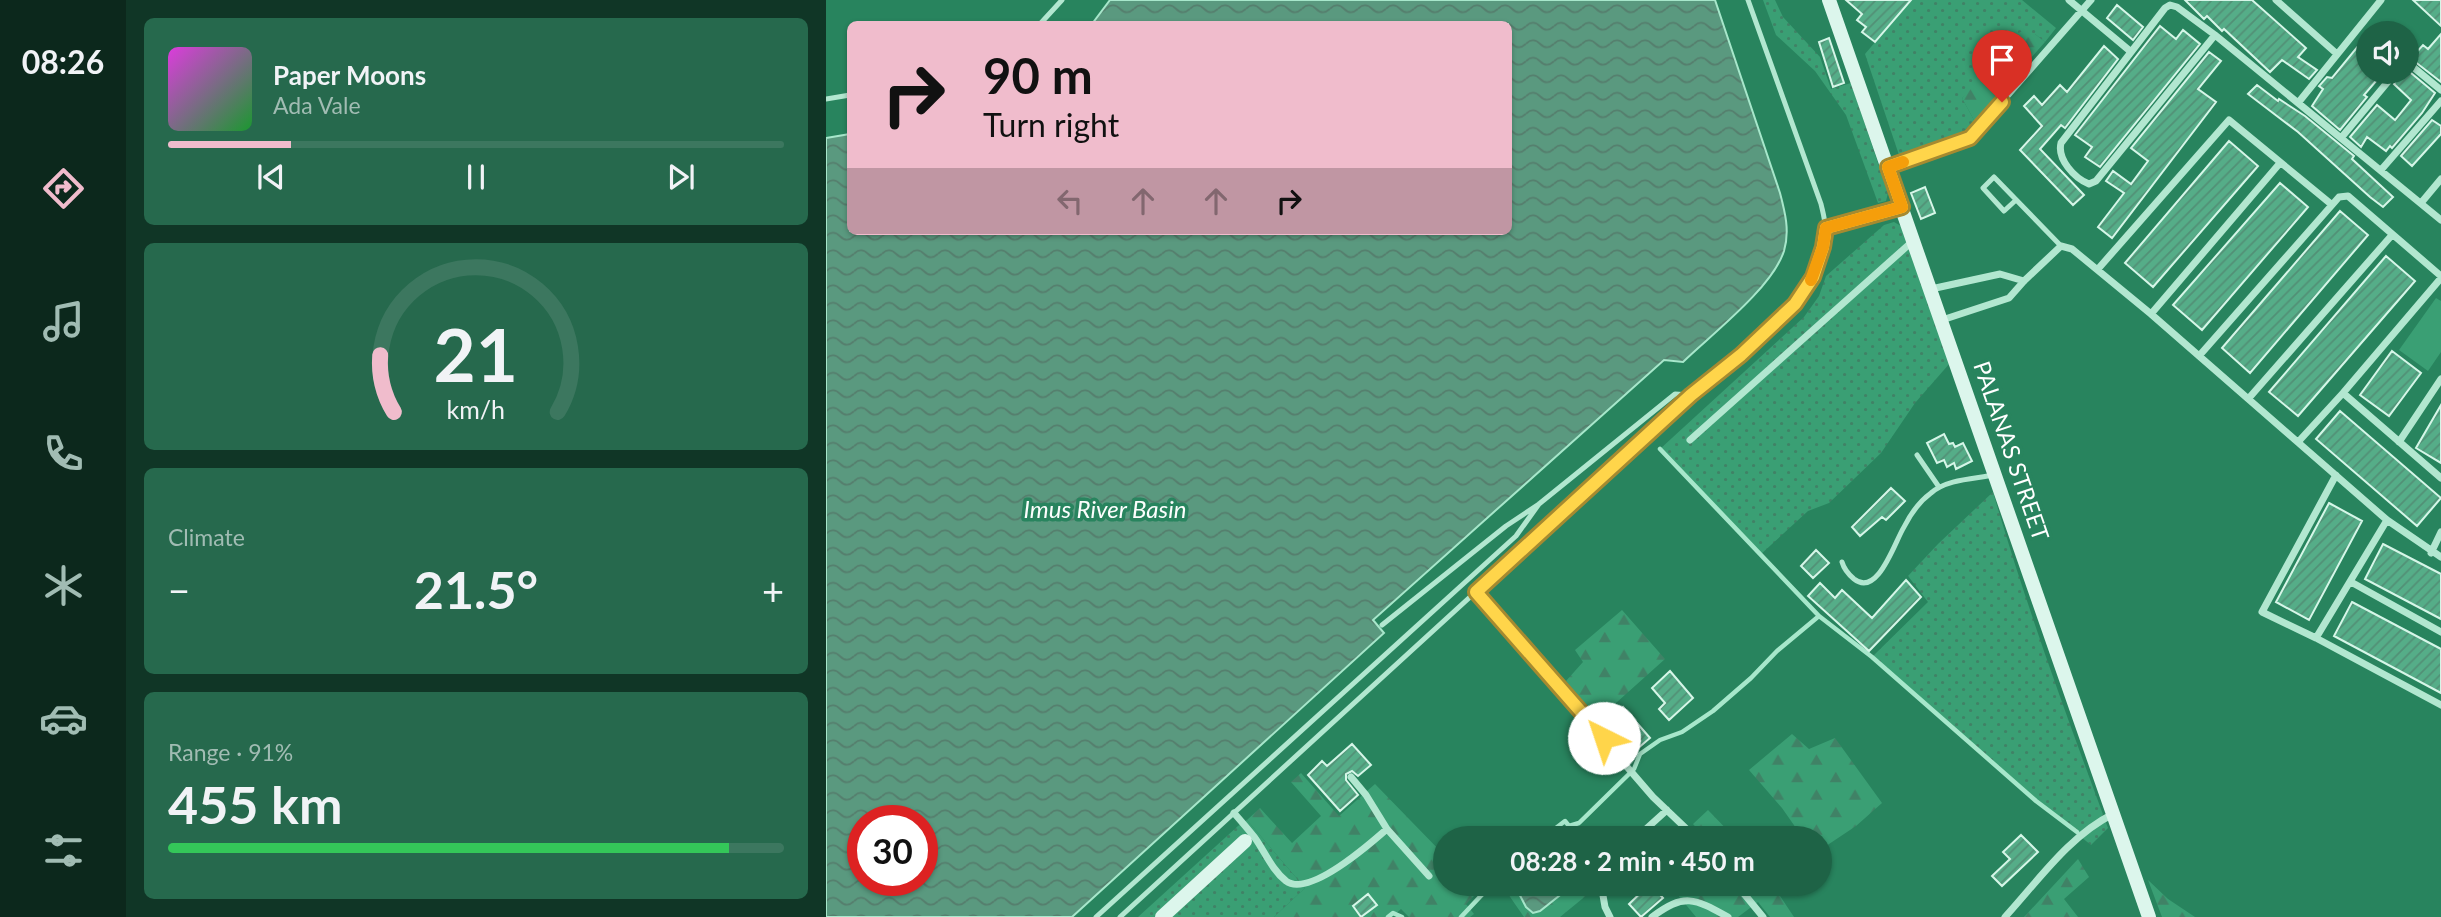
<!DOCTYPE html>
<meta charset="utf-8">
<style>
body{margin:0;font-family:Lato,sans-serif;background:#26694d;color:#f1f3f6;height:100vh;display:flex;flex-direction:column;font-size:26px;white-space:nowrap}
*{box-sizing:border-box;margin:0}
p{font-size:23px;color:#a1bcb3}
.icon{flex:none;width:38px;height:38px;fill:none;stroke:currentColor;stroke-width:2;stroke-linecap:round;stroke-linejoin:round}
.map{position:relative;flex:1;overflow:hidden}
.panel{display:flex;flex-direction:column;gap:18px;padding:18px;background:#103626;width:700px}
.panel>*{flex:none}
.banner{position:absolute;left:21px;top:21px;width:665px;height:214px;border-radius:10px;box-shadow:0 2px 5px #0004;background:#f0bccc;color:#111;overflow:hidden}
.buttons{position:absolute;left:1530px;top:21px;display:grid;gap:14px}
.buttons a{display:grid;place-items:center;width:63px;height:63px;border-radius:50%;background:#1e6346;box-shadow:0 2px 5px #0004;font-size:35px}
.speed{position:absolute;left:21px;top:805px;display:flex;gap:14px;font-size:35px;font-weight:700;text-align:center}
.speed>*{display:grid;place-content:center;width:91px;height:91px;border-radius:50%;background:#1e6346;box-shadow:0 2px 5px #0004;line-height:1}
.speed .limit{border:10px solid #d22;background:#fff;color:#111}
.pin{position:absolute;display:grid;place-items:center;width:60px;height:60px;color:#fff;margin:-72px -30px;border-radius:50% 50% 50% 0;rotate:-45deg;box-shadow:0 0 7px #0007}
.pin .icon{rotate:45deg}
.me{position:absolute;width:77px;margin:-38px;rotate:319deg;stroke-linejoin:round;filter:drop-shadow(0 0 5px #0008)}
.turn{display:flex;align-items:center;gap:24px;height:147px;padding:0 21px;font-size:32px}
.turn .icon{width:91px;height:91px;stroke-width:2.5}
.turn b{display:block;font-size:49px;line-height:60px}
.lanes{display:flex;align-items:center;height:66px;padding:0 21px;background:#0003;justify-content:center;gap:35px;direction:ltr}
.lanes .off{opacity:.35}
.big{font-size:52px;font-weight:700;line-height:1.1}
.panel .widget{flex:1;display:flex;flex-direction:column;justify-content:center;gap:10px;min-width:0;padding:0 24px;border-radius:10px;background:#26694d}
.panel .dial{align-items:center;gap:0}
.dial svg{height:182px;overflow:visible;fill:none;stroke:#3c775f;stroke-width:7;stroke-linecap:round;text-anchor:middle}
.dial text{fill:#f1f3f6;stroke:none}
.song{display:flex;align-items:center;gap:21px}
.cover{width:84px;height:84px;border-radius:10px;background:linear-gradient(135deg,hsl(300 70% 55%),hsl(130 70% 35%))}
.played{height:7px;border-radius:4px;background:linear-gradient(90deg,#f0bccc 20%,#3c775f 20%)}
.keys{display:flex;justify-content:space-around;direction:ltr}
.heat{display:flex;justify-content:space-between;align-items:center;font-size:38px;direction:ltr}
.charge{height:10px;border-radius:5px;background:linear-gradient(90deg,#34c759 91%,#3c775f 0)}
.trip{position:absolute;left:607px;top:826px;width:399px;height:70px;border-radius:35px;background:#1e6346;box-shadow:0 2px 5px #0004;font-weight:700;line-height:70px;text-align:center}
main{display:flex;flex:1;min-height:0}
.menu{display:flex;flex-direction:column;width:126px;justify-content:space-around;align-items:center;background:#0c281c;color:#a1bcb3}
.menu .icon{width:49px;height:49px}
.menu .current{color:#f0bccc}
.menu b{font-size:32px;color:#f1f3f6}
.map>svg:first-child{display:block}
.grass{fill:url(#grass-dots)}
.forest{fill:url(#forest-firs)}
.garden{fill:#3a9f74}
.water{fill:url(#water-waves);stroke:#a7e7cb;stroke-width:2;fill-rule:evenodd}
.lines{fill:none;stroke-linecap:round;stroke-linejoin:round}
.stream{stroke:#a7e7cb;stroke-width:4.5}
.building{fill:url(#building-hatch);stroke:#d6f6e8;stroke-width:2}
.service{stroke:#b2e7d0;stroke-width:5}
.minor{stroke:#b2e7d0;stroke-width:7}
.secondary{stroke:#dcf6ec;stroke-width:14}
.route-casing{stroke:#a68a30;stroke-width:18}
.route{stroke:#ffd54a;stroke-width:12}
.slow{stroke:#f59e0b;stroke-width:12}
.labels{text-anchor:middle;stroke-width:7;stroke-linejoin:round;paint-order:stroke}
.street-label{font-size:23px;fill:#fff;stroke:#28845e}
.water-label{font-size:24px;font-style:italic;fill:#fcfefd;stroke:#28845e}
</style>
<main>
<nav class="menu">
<b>08:26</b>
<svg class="icon current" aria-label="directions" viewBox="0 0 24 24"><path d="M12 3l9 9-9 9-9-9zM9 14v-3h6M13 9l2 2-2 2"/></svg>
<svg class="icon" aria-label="music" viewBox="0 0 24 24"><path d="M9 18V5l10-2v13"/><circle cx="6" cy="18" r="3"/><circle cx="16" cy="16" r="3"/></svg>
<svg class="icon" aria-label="phone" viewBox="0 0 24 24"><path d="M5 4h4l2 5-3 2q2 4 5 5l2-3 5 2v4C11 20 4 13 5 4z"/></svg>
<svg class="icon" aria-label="climate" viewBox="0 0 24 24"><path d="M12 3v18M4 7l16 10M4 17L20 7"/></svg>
<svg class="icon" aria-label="car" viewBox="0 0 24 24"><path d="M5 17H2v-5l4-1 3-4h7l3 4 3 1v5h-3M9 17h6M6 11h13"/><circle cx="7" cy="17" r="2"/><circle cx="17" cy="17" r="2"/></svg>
<svg class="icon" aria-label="filters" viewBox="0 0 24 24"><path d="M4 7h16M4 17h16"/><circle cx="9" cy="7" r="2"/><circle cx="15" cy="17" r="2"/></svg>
</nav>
<section class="panel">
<div class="widget">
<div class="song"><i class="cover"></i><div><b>Paper Moons</b><p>Ada Vale</p></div></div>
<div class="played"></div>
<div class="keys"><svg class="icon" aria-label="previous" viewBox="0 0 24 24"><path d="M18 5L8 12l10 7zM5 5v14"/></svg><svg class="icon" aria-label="pause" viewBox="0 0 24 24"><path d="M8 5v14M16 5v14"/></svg><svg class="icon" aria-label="next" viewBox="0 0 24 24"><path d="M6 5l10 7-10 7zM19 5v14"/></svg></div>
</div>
<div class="widget dial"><svg viewBox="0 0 100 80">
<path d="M14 69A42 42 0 1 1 86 69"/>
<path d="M14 69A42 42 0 0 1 8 44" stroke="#f0bccc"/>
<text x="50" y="56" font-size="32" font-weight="700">21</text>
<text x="50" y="72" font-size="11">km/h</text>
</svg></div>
<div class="widget"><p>Climate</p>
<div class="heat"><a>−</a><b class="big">21.5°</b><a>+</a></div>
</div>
<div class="widget"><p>Range · 91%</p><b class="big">455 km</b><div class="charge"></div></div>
</section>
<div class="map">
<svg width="1615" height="917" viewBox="0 0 1615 917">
<defs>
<pattern id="grass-dots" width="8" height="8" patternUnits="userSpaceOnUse" patternTransform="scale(1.75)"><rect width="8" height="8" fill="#3a9f74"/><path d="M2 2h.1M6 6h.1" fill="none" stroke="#408266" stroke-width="1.8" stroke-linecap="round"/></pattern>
<pattern id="forest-firs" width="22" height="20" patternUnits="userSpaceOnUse" patternTransform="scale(1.75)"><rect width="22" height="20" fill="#3a9f74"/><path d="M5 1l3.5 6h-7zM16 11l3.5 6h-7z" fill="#408266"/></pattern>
<pattern id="water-waves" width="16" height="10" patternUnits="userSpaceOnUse" patternTransform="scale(1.75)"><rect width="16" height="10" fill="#5a997f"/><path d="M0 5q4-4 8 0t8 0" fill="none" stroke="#557e6d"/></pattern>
<pattern id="building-hatch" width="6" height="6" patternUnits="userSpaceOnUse" patternTransform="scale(1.75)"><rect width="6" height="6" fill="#55ad88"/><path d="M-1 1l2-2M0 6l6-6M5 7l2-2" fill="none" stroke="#529076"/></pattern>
</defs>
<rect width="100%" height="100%" fill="#28845e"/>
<path class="grass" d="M937,0H949L957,17L994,57L1005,89L1025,83L1062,193L1060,201L1052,203L1020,115L989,71L950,35Z
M1085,0H1196L1230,28L1219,42L1209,34L1136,98L1149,122L1133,134L1073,155L1039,54Z
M1068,222L1075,226L1124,363L1089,403L1055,453L1003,503L982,511L934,555L834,449L978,317L993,296L1000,276L1058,225Z
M1167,492C1200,606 1241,717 1282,828L1265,845L1210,801L1046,657L1102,602L1082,576L1112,544Z
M421,820L479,888L448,917H312L412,826Z"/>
<path class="forest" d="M1194,32L1209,34L1219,42L1149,122L1136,98Z
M796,610L839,659L771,720L740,681L757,662L749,650Z
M966,734L983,749L1009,738L1056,803L1030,826L994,850V838H977L956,808L923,770Z
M475,773L513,816L549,784L619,856L620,884H643L651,893L640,904L648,914L644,917H583L575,909L566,917H448L479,888L421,820L434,808L466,843L495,816L465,782Z
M882,810L909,838H877L878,836L867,824Z
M1252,859L1263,877L1238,899L1252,917H1198Z
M1322,880L1342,899L1369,917H1336Z
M675,884H688L700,907L714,911L748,884H766L767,890L734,917H698Z
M843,884H946L968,917H944L932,902L912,917H870Z"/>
<path class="garden" d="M1610,298L1615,301V352L1602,371L1573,350Z"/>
<path class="water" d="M284,0H889L954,193C959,212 964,231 958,251C946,288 886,334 857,362L838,360L547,620L558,633L246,917H0V138L24,134V231H682V24H266ZM37,821H96V880H37Z
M688,884H748L714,911L707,913L700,907Z"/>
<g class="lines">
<path class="stream" d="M834,449L993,616L1046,657L1210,801L1251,832
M808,769L814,754L834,740L856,732L887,711L925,678L951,651L993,616
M717,838L739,821L743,826L753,823L803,774
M562,917L567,913L576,917
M635,917L666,884"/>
</g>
<path class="building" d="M1020,0H1085L1049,42L1036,32L1040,27L1031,20L1036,14Z
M1359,0H1426L1480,48L1472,57L1491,70L1483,79L1456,60L1444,72L1398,29L1396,31L1381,16L1378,19Z
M1587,0H1615V26Z
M1291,5L1317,27L1307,40L1281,18Z
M1334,26L1350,39L1357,30L1374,44L1274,167L1259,157L1266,147L1249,135Z
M1542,34V72H1562L1558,76L1556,74L1538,95L1541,97L1514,130L1486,106L1497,89L1493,86L1501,77L1506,78Z
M1615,34V82L1588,61L1591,58L1588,55L1597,45L1602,49Z
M1003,38L1018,83L1007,87L993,42Z
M1278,46L1292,59L1239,128L1235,125L1214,149L1258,195L1247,205L1194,150L1216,126L1198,106L1208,96L1216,105L1234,85L1241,92Z
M1383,52L1395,61L1372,89L1390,102L1286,238L1272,227L1298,193L1280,181L1287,171L1305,184L1322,161L1305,148Z
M1576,72L1585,73L1609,93L1596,113L1566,148L1564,146L1560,151L1541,137L1535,147L1524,137L1551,105L1569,120L1585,100L1568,84Z
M1431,85L1452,101L1453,99L1479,116L1528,156L1526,159L1567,197L1557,207L1544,197L1472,132L1422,94Z
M1606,120L1615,126V134L1586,166L1575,156Z
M1403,141L1432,166L1327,287L1299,263Z
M1454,183L1482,207L1376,330L1347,305Z
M1099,187L1109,213L1095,219L1085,193Z
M1514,211L1542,235L1424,373L1396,348Z
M1560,256L1589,281L1472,416L1443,392Z
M1566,351L1595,373L1563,416L1534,395Z
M1615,405V463L1590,448Z
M1514,411L1615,498L1591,526L1490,439Z
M1118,434L1123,444L1127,443L1129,447L1137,443L1146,461L1130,469L1128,463L1121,467L1118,460L1111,463L1101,443Z
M1065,488L1079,501L1060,520L1056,517L1034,536L1026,527Z
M1503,503L1536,521L1483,620L1450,602Z
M1557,544L1615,574V619L1539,579Z
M990,550L1003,563L987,578L975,566Z
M1080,580L1095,597L1043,651L982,596L994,583L1009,598L1016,590L1046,618Z
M1526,602L1615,649V693L1508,636Z
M844,671L867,698L843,720L833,709L839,703L826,688Z
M797,707L824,738L811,749L799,735L794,739L780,722Z
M526,744L545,765L532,776L526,771L520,774V780L532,795L514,811L482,775L496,761L501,766Z
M1195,835L1212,852L1176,886L1166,876L1184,859L1177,852Z
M824,884L837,898L815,917L803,904Z
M542,894L551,905L535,917L527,906Z"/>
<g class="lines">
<path class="service" d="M214,24L236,0
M0,99L24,95
M1190,200L1178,211L1157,188L1168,177L1235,246
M1000,228L1074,207
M1091,455L1113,487
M1016,562C1018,569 1022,574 1028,579C1052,598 1069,541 1078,527C1084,515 1094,501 1105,493C1121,479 1148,479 1168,475
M556,625L680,526L713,504L849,394L865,395
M270,917L690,536L713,504
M294,917L865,395C915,355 996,301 999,231C1000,222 997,213 995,204L922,0"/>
<path class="minor" d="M1243,0L1304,51
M1450,0L1511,54
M1389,35L1270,181L1263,184C1248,178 1231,159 1235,143L1339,8L1344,5L1351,7L1389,35L1615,220
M1580,67H1587L1615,90
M1472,103L1555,0
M1515,138L1570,72
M1062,167L1144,138L1265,0
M1555,170L1615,101
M1595,203L1615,179
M1272,269L1403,120L1505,204
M1105,289L1174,274L1198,281
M1325,314L1454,163
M1116,320L1183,298L1198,281L1235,246L1246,249L1325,314L1561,520L1615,557
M1373,356L1513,197L1522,196L1615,276
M1517,393L1615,478
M1423,398L1566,235
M864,440L1088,240
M1473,441L1517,393L1615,278
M1573,442L1615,379
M1510,475L1436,612L1490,638L1615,705
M1605,553L1615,532
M1525,582L1615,632
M650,592L827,797L870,838
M1490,638L1561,520
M525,777L540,795L561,829L603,876
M408,813C415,821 422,829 429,838C439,852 446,870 460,881C483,898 544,844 561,829
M810,838L841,810
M775,884L779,907L784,917
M910,884L937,917
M826,917C858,893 868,898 902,917
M1179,917C1212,881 1243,836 1287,814"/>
<path class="secondary" d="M1003,0L1323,917
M336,917L419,841"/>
</g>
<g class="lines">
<g class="route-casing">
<path id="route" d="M778,738L650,592L865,395L915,355L969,304L987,277L997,247L1000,228L1076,207L1062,167L1144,138L1176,102"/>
</g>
<use href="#route" class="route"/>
<path class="slow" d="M985,280L997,247L1000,228L1076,207L1062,167L1077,162"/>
</g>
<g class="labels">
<g class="street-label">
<text transform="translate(1185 451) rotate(71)" y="8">PALANAS STREET</text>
</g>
<g class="water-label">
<text x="279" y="518">Imus River Basin</text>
</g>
</g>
</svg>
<div class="buttons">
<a><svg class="icon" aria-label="sound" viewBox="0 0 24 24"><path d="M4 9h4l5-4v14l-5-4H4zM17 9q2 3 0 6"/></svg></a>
</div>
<div class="speed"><div class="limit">30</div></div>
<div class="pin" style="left:1176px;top:102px;background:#d93025"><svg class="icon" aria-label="arrive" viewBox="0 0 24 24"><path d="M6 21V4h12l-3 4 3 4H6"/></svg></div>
<svg class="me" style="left:778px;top:738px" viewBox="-20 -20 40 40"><circle r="19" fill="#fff"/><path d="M0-13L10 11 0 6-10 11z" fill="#ffd54a"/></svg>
<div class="trip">08:28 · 2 min · 450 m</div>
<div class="banner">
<div class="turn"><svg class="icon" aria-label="right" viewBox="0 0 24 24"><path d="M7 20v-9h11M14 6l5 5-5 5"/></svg><div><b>90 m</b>Turn right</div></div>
<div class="lanes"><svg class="icon off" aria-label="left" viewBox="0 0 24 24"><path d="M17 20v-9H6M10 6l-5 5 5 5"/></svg><svg class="icon off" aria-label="ahead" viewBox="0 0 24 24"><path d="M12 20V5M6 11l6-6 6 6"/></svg><svg class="icon off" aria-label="ahead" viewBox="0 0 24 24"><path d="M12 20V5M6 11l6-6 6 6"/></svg><svg class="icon" aria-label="right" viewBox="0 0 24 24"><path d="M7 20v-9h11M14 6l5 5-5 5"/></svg></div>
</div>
</div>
</main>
